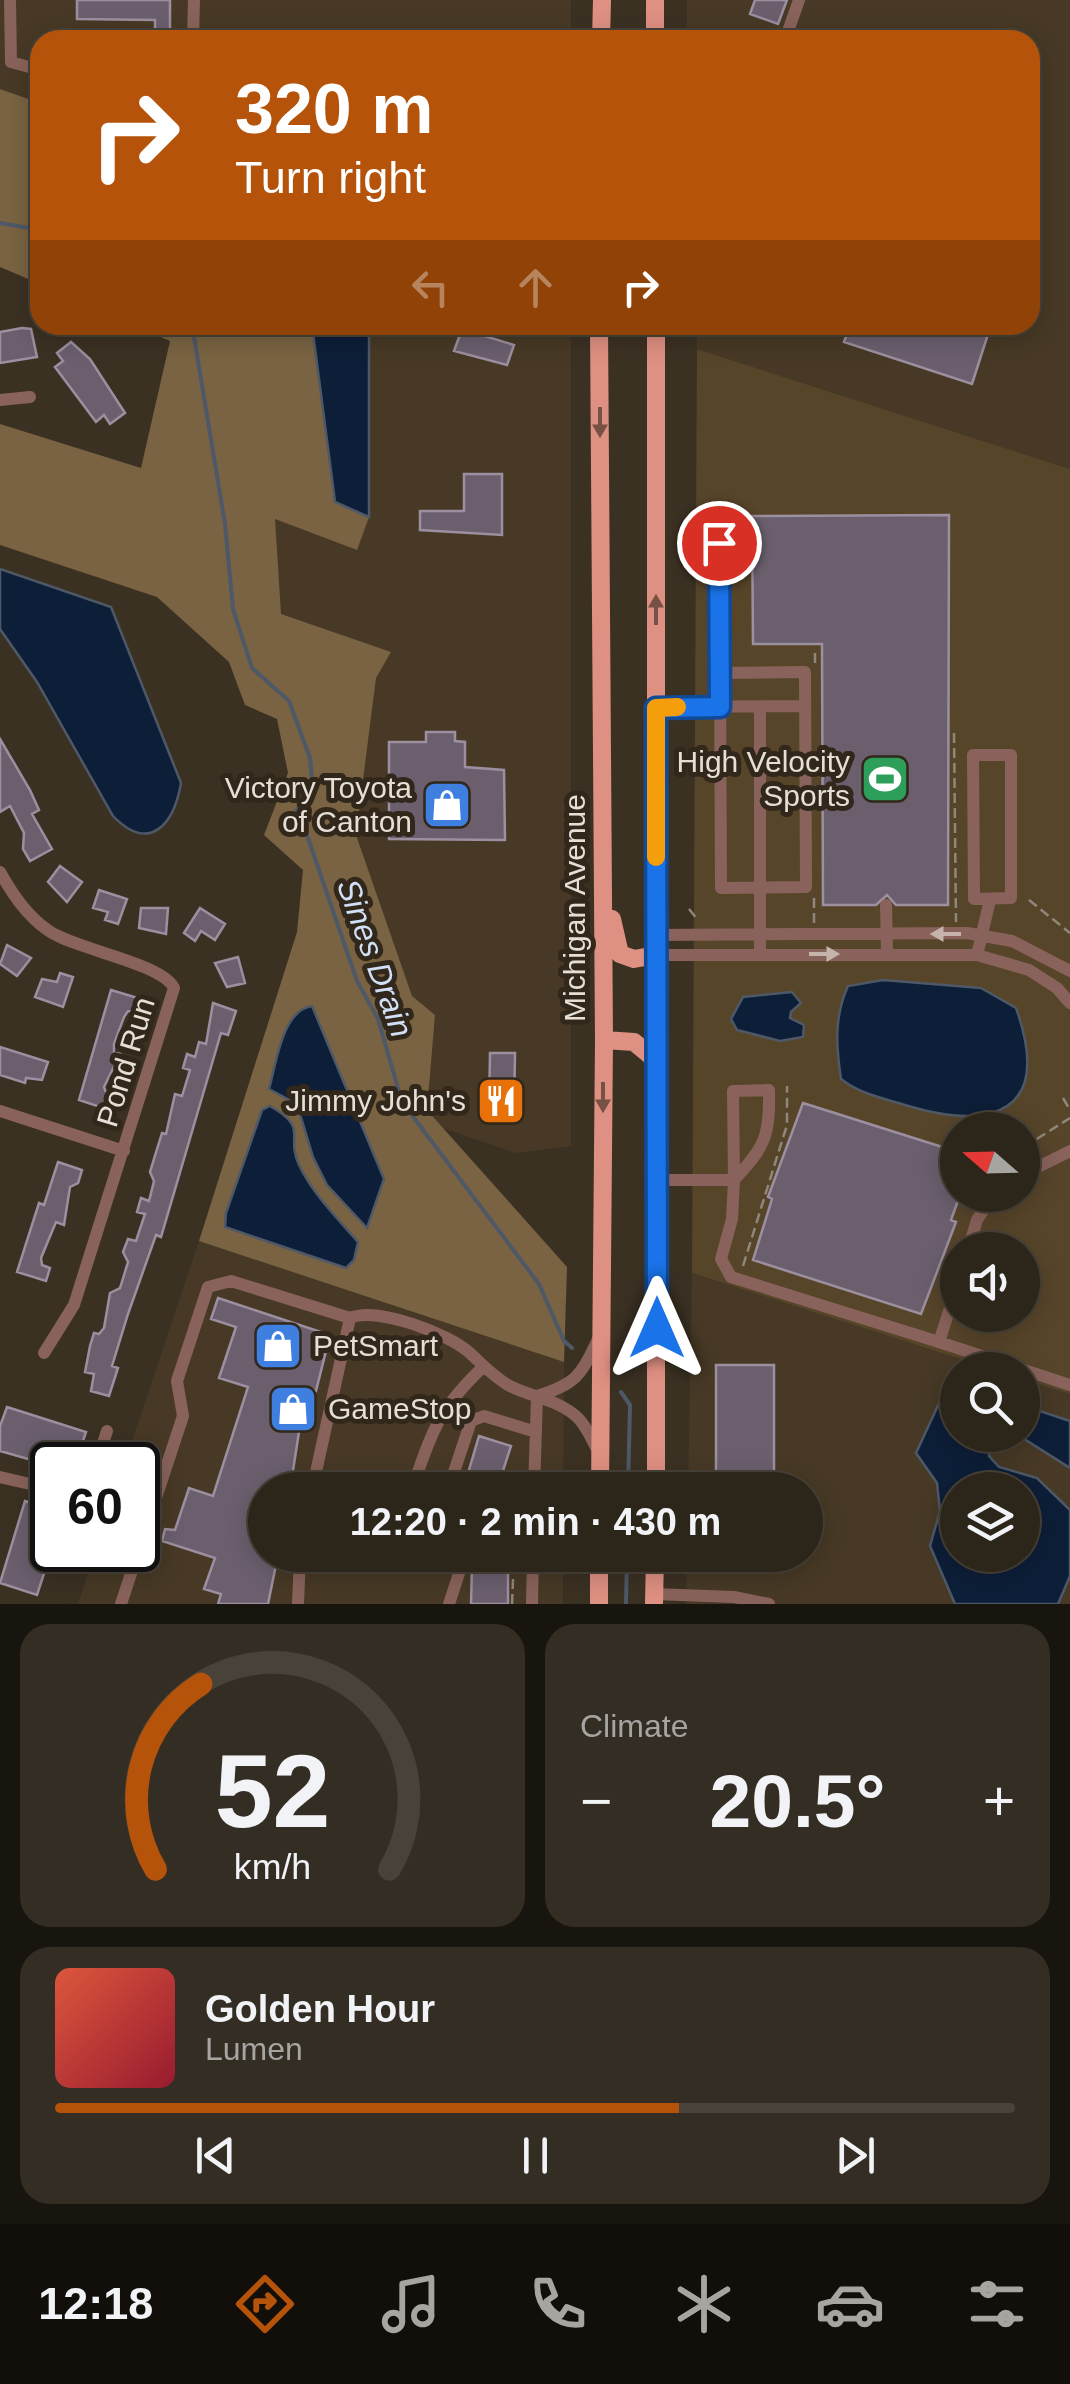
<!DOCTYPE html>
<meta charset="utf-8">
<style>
body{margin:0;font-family:Arial,sans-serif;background:#342d23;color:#f1f3f6;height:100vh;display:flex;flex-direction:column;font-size:38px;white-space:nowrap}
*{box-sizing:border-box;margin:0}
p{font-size:32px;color:#a6a5a2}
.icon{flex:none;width:55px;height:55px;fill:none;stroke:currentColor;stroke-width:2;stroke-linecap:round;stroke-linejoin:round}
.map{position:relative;height:1604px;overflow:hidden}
.details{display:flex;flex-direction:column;gap:20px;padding:20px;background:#18140e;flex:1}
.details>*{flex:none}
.hud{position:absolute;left:30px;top:30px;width:1010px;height:305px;border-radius:30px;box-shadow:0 5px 25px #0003,0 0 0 2px #484239;background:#b45309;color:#fff;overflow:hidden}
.needle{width:65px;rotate:290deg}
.fabs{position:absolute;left:940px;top:1112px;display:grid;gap:20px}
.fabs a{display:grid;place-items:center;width:100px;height:100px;border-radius:50%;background:#2c251a;box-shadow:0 5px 25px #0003,0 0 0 2px #484239;font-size:50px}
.speed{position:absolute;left:30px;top:1442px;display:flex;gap:20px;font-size:50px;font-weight:700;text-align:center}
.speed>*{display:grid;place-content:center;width:130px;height:130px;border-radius:50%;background:#2c251a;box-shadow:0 5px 25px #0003,0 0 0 2px #484239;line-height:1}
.speed .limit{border:5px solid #111;border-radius:15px;background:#fff;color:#111}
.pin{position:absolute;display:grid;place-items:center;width:85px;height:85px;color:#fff;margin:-42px;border:5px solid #fff;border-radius:50%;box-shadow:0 2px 10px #0007}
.me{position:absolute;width:110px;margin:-55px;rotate:0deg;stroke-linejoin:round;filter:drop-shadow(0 0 8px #0008)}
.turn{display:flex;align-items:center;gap:35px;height:210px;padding:0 40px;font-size:45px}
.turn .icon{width:130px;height:130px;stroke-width:2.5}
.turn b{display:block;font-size:70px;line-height:85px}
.lanes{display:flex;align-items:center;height:95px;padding:0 40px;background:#0003;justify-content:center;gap:50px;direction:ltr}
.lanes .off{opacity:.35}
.big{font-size:75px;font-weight:700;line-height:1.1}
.details .tile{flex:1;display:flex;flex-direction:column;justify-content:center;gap:15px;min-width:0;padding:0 35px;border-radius:30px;background:#342d23}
.details .dial{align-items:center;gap:0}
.dial svg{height:260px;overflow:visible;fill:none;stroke:#484239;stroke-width:7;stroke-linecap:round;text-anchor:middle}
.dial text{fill:#f1f3f6;stroke:none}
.song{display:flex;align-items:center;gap:30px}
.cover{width:120px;height:120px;border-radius:15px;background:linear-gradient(135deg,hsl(10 70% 55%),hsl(350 70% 35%))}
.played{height:10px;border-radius:5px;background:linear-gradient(90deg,#b45309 65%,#484239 65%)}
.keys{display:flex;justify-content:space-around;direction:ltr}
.heat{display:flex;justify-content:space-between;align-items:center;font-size:55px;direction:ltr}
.details .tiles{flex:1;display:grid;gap:20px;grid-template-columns:1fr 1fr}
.tile:last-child{grid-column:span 2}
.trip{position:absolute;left:248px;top:1472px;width:575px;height:100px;border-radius:50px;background:#2c251a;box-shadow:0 5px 25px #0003,0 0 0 2px #484239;font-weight:700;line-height:100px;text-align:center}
.dock{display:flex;height:160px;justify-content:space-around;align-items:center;background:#120f0a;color:#a6a5a2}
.dock .icon{width:70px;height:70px}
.dock .active{color:#b45309}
.dock b{font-size:45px;color:#f1f3f6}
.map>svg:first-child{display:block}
.built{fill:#473925;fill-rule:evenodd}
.green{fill:#57452a;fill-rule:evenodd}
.forest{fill:#796342}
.water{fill:#0d1e38;stroke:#4e5867;stroke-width:2.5;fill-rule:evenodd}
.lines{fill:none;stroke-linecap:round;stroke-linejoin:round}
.stream{stroke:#4e5867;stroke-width:4}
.building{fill:#6b5f6e;stroke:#9c8f9f;stroke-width:2.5}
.path{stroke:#8f877b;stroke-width:2.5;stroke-dasharray:10 5;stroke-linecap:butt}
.minor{stroke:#89635b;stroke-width:12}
.major{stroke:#de9082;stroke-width:18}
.oneway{fill:#765144}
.oneway2{fill:#c5b4ab}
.route-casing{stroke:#114b97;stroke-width:25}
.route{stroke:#1a73e8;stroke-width:18}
.slow{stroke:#f59e0b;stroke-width:18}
.labels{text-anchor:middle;stroke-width:10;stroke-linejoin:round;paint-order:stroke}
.poi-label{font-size:30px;fill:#e5dfd6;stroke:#31271a;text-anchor:end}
.street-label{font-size:30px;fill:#e5dfd6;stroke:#31271a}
.water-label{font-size:32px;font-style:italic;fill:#d1e0f6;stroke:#31271a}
</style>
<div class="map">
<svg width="1070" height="1604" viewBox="0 0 1070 1604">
<rect width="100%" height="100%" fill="#3b3123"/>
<path class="built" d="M0,0H571V40H40V103L0,89Z
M687,0H1070V469L697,349L696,325H1030V40H687Z
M242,325H571V1146L516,1153L413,1118L262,638Z
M199,1241L564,1362L563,1490H265V1555H563V1604H78L96,1550H138V1465H124Z
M692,1273L995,1370H958V1435H1022L1023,1379L1070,1394V1604H686L687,1555H805V1490H688ZM958,1490H1022V1555H958Z"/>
<path class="green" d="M697,349L1070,469V1394L1023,1379L1022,1370H995L692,1273ZM958,1130H1022V1195H958ZM958,1250H1022V1315H958Z"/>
<path class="forest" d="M0,89L40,103V284L0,267Z
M133,325H312L335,502L369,517L357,550L275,519L281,614L391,652L376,678L356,835L412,996L435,1015L427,1110L567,1267L564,1362L199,1241L297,932L303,870L264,835L288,773L277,719L245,705L229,662L157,597L0,545V424L141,468L170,341Z"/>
<path class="water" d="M312,325H369V517L335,502Z
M0,569L111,607L181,783C174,824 150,854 113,816L37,682L0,629Z
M883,980L981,988L1016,1008C1053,1112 994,1132 905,1105C882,1098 860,1094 841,1079C836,1046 834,1017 848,986Z
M792,992L801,1003L791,1012L790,1018L804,1025L803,1037L780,1041L737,1030L731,1019L743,997Z
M312,1006L384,1179L367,1228L327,1185L313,1157L297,1104L269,1089C276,1065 282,1010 312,1006Z
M270,1106C310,1129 285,1134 299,1165C312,1193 338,1219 358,1242L354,1260L346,1268L225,1227L226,1213L262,1110Z
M957,1395L958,1435H990L989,1456L999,1467L1037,1478L1070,1510V1576L1058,1604H955L930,1546L940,1511L937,1483L916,1453L942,1397ZM1022,1490V1555H958V1490Z
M1034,1409L1070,1421V1468L1018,1435H1022L1023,1414Z"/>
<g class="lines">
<path class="stream" d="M0,223L40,230
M192,325L225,524L233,609L252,668L289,701L310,758L312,779L293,818L307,835L357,981L378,1019L402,1102L539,1284L564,1341L572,1348
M621,1392L630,1405L628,1490
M626,1604L627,1555"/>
</g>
<path class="building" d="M77,0H170V40H155V20L77,19Z
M755,0H787L778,24L750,14Z
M850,325H991L972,384L844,342Z
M22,328L31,329L37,357L0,363V332Z
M462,329L514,345L507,365L454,351Z
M71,342L90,359L125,413L110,424L104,415L96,422L55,367L63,361L57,353Z
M464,474H502V535L420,530V511H464Z
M949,515L948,905H896L887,895L876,905H823L822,644H753L752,516Z
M426,732H455V741L465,742V767L504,770L505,840L389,839V742H426Z
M0,739L30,790L39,810L32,814L52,849L30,861L23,849L24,833L10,806L0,812Z
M60,866L82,882L67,902L48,882Z
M99,890L127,899L118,924L105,920L108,912L93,908Z
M141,908H168L166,934L139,928Z
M200,908L225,924L215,940L201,931L195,941L184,933Z
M7,945L31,958L17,976L0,964Z
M238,957L245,983L227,987L215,963Z
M60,973L73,977L63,1007L35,997L42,979L57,982Z
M111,990L138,998L134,1012L128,1011L124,1017L114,1044V1052L120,1054L104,1087L107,1095L103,1108L79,1100Z
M213,1003L236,1011L228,1035L221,1033L161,1237L156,1235L128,1314L112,1366L118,1368L109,1396L91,1391L94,1374L85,1372L90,1346L94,1333L99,1334L104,1328L110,1293L120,1288L128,1262L123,1252L128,1239L136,1241L145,1214L137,1212L141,1198L149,1201L154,1181L150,1172L162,1133L166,1134L175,1094L182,1096L190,1070L183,1068L187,1054L195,1057L199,1042L206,1044Z
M0,1047L48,1062L42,1080L26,1078L25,1083L0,1075Z
M490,1053H515L514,1111H489Z
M803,1103L958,1152L960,1195L951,1220L956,1222L921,1314L753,1260L772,1199L768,1197Z
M58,1162L82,1170L78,1183L70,1187L64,1225L56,1222L41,1258L42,1265L50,1268L46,1281L17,1272L39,1203L44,1205Z
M218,1298L330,1335L316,1391L312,1390L301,1419L290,1490H265V1555H278L268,1604H218L221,1594L204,1589L215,1558L162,1541L165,1529L175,1530L189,1488L213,1496L248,1387L219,1378L236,1327L211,1319Z
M716,1365H774V1490H716Z
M7,1407L86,1432L75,1465H49L0,1451V1426Z
M479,1436L511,1446L500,1480L469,1470Z
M25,1501L52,1510V1549L37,1595L0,1583Z
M472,1566H508V1604H471Z"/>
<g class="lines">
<path class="path" d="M815,663V651
M954,733L956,922
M1029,900L1070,933
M689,909L698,920
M814,923V896
M1063,1098L1070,1110
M1037,1150L1032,1142L1070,1118
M743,1266L787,1125V1086
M947,1276L956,1250
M331,1476L372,1490
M512,1604L514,1555"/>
<path class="minor" d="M10,0L11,62L40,70
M193,40L194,0
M785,40L799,0
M0,400L30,397
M719,543L720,673
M805,672L806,887L721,888L720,673Z
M656,707L805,706
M973,755H1011V898L974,899Z
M0,872C13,895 27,916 49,931C77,950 162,963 174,988L74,1305L44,1353
M886,905L887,953
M656,935L967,933L1012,941L1070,971
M760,954V707
M656,955H977L1029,970L1057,988L1070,1003
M977,955L990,900
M769,1090C770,1136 765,1147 734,1180L733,1091Z
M0,1111L124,1151
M1022,1175L1070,1151
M658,1180H734L732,1219L721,1259L731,1277L939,1342
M968,1250L977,1220L993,1195
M958,1283L939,1342L1070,1385
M537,1396C578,1383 581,1375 599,1337
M96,1465L107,1431
M0,1477L52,1489
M415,1481C432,1429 442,1406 482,1368
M312,1490L350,1318
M448,1490L471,1421L484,1416L536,1432
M534,1490L537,1396
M654,1594L734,1597L769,1604
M121,1604L183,1416L177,1381L208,1287L231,1281L350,1318C377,1306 451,1334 472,1355C484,1366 493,1376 508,1385C530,1397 558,1399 578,1418C587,1427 592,1440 598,1451
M298,1604L300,1555
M449,1604L465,1555
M532,1604L533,1555"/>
<path class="major" d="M655,0V40
M601,40L602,0
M599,325L604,1040L600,1490
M612,919L620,954L634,959L656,955
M604,1040L634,1042L657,1061
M656,1490V325
M599,1604V1555
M654,1604L655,1555"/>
</g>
<defs><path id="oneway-solid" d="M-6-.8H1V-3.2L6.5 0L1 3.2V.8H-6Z" transform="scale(2.5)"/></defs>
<g class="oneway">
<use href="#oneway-solid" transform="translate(600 422) rotate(90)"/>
<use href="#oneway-solid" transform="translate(656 610) rotate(-90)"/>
<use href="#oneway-solid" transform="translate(603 1097) rotate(90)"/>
</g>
<g class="oneway2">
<use href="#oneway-solid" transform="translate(946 934) rotate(180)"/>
<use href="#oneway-solid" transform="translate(824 954)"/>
</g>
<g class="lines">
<g class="route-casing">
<path id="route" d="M657,1328L656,708L720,707L719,543"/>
</g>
<use href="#route" class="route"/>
<path class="slow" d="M656,857V708L677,707"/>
</g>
<defs>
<g id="stadium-square" transform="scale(2.5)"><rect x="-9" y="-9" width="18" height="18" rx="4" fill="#2e9e5b" stroke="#31271a"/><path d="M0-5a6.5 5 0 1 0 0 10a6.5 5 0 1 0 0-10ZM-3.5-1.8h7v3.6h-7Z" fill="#fff"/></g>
<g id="shop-square" transform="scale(2.5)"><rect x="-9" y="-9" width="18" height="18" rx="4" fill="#3f7fe0" stroke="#31271a"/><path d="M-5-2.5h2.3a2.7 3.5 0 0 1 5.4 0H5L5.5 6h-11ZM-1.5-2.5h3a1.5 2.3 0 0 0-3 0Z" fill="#fff"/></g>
<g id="restaurant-square" transform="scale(2.5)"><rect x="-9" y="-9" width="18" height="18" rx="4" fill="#e8710a" stroke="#31271a"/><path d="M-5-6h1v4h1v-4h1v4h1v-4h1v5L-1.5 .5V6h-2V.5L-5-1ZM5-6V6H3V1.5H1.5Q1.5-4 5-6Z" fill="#fff"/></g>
</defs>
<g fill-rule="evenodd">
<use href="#stadium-square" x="885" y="779"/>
<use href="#shop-square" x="447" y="805"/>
<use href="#restaurant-square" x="501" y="1101"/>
<use href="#shop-square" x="278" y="1346"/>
<use href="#shop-square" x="293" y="1409"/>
</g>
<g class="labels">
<g class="poi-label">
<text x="850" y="772">High Velocity<tspan x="850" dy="34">Sports</tspan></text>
<text x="412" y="798">Victory Toyota<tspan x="412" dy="34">of Canton</tspan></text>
<text x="466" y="1111">Jimmy John's</text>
<text x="313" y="1356" text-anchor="start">PetSmart</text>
<text x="328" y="1419" text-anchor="start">GameStop</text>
</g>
<g class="street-label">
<text transform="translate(575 908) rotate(-90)" y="10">Michigan Avenue</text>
<text transform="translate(126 1062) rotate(-73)" y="10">Pond Run</text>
</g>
<g class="water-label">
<text transform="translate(375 958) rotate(70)" y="11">Sines Drain</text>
</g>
</g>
</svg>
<div class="fabs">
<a><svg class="needle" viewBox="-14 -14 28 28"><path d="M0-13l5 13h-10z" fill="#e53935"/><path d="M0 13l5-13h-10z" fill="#a6a5a2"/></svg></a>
<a><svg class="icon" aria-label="sound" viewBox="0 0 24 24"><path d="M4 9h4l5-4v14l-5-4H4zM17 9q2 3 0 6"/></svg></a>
<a><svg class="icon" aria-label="search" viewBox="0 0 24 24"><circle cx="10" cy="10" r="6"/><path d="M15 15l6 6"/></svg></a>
<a><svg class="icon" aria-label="layers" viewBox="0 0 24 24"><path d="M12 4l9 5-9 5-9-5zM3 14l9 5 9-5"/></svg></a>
</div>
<div class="speed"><div class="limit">60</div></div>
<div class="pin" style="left:719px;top:543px;background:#d93025"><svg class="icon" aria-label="arrive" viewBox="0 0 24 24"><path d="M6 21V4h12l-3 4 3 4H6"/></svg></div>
<svg class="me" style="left:657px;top:1328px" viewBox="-20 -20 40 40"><path d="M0-17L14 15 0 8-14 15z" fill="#1a73e8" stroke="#fff" stroke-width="4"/></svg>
<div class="trip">12:20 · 2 min · 430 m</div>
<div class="hud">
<div class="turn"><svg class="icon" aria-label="right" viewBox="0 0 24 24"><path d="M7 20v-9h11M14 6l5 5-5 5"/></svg><div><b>320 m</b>Turn right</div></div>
<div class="lanes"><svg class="icon off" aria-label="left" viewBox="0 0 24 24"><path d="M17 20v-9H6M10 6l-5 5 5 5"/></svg><svg class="icon off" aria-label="ahead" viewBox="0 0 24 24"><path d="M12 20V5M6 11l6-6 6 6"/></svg><svg class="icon" aria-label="right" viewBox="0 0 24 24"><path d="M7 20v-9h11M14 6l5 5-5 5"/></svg></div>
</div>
</div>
<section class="details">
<div class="tiles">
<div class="tile dial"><svg viewBox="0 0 100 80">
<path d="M14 69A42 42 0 1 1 86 69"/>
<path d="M14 69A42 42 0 0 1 28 12" stroke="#b45309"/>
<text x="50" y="56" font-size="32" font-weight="700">52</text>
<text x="50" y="72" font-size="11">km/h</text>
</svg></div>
<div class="tile"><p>Climate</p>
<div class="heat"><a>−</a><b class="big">20.5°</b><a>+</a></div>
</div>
<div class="tile">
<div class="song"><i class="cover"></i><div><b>Golden Hour</b><p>Lumen</p></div></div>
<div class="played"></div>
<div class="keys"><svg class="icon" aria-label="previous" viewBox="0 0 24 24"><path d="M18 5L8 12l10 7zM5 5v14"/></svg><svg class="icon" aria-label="pause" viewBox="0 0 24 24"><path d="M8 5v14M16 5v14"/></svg><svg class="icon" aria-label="next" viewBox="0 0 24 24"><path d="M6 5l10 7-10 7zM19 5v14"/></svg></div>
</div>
</div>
</section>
<nav class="dock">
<b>12:18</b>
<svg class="icon active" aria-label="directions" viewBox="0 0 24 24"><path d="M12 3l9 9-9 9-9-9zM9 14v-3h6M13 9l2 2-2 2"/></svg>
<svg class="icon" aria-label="music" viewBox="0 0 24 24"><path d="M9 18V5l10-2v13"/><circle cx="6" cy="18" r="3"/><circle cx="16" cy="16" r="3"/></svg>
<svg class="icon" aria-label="phone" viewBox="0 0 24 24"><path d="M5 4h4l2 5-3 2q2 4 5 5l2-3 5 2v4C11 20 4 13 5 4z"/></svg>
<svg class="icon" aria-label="climate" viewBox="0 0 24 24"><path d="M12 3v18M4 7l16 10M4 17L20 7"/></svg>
<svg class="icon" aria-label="car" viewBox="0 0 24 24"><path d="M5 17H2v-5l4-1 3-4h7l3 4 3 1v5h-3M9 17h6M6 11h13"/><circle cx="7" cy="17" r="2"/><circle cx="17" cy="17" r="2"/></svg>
<svg class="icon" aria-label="filters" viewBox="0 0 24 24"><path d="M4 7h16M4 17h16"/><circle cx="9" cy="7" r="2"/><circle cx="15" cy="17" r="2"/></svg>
</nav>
